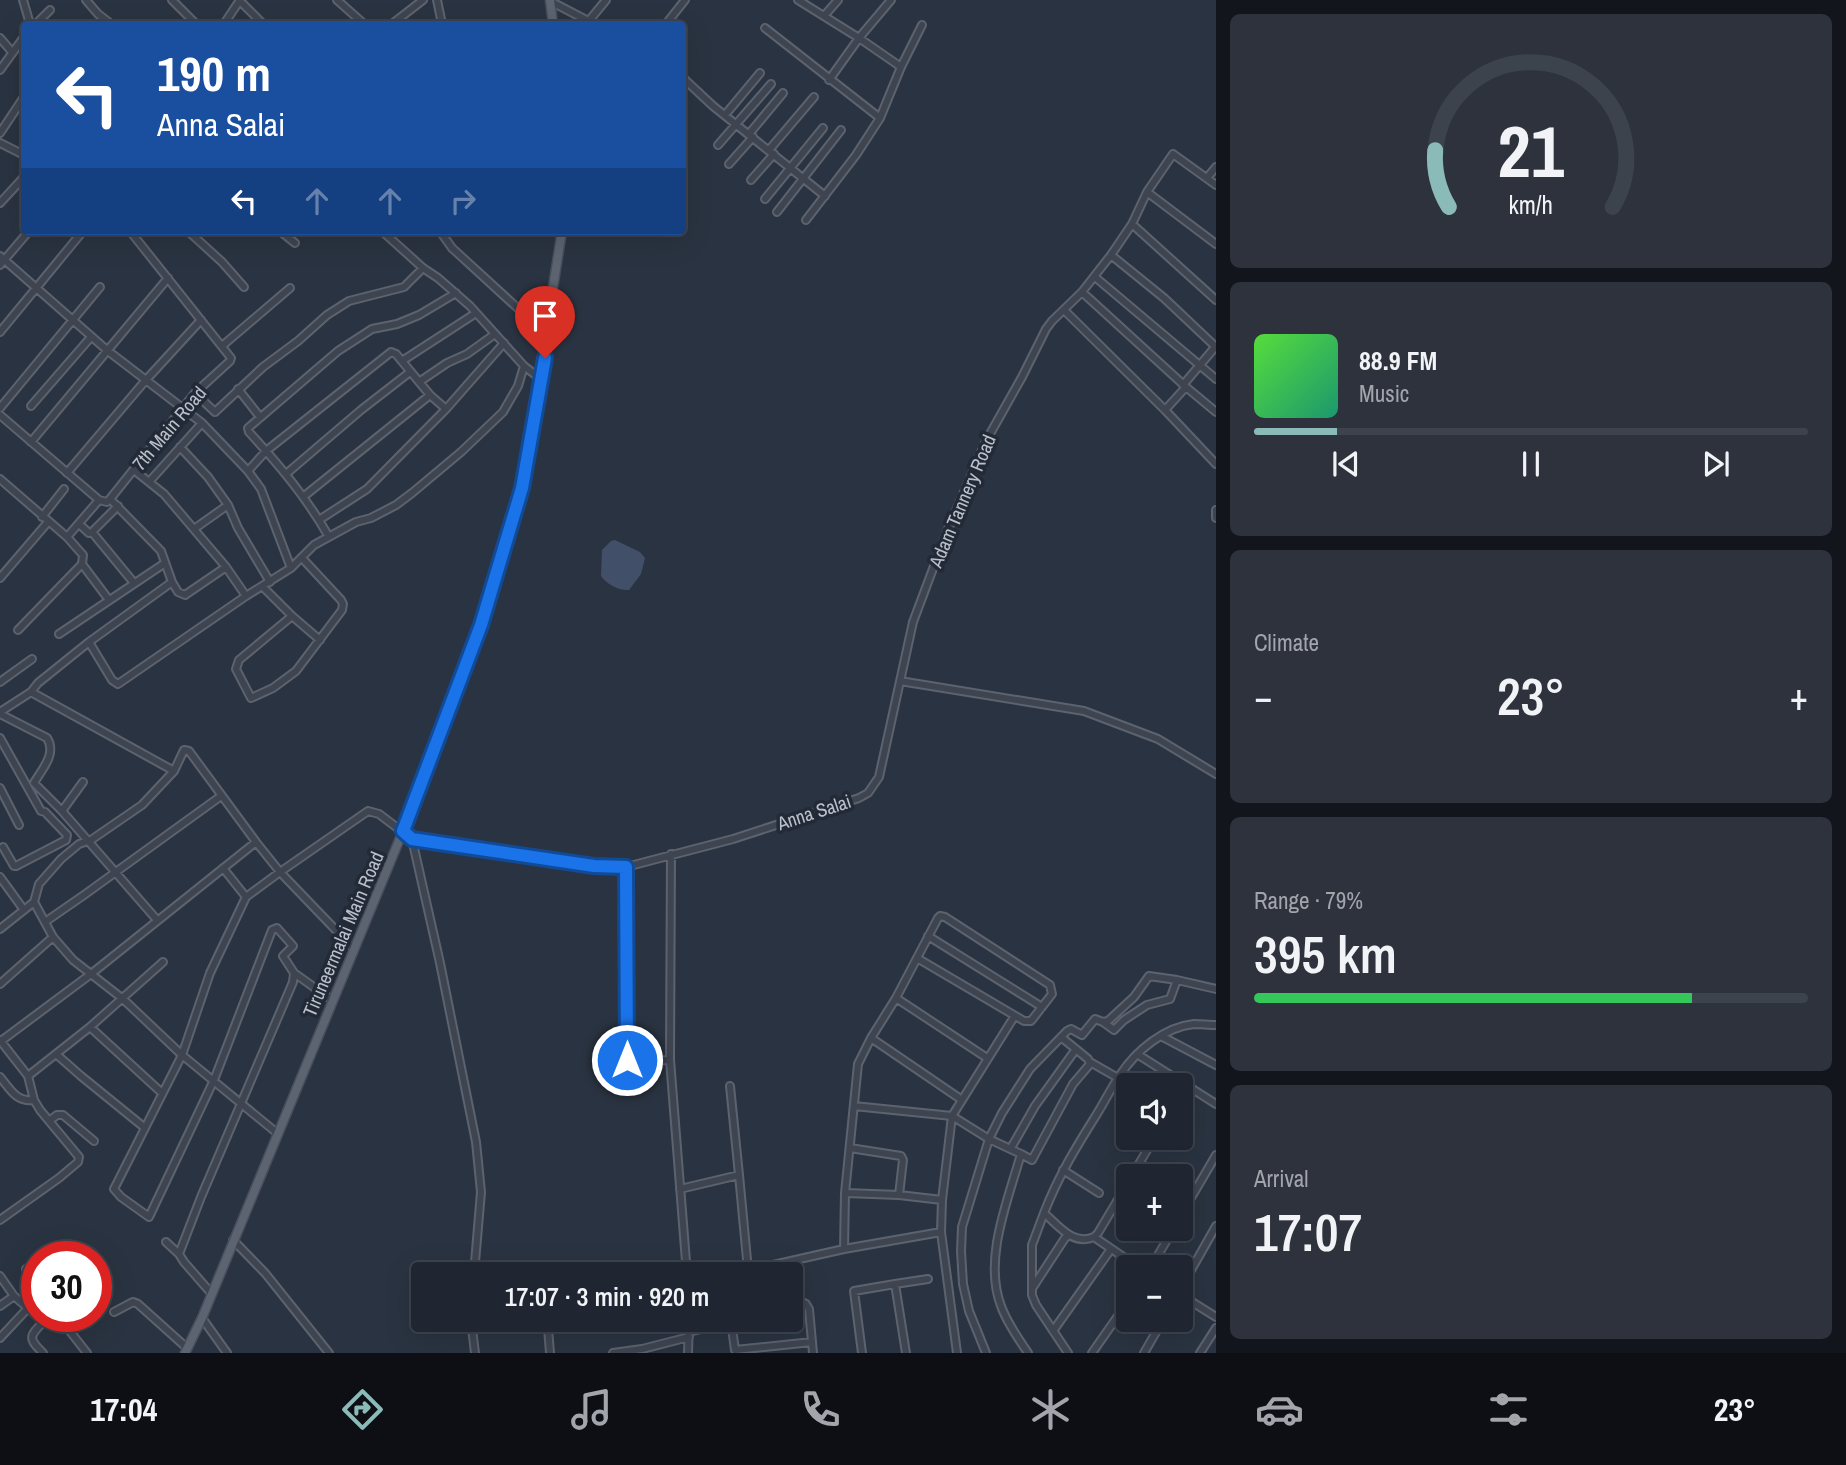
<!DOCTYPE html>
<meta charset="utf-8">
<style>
body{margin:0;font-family:"Archivo Narrow",sans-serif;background:#2d323d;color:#f1f3f6;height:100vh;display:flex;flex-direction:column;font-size:26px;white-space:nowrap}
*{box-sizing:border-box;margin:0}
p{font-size:23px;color:#a2a5ab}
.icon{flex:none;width:38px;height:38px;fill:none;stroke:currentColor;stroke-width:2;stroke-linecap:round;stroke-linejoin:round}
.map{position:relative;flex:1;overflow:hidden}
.side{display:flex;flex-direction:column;gap:14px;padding:14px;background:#12151b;width:630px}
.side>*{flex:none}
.hud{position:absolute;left:21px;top:21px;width:665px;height:214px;border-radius:7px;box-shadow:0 7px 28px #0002,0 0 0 2px #3d434d;background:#1a4fa0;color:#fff;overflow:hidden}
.controls{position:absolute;left:1116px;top:1073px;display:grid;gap:14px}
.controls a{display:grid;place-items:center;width:77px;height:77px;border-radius:7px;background:#202631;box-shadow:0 7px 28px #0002,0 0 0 2px #3d434d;font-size:35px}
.speed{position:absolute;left:21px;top:1241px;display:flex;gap:14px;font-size:35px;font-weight:700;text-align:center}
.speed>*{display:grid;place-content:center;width:91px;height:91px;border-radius:50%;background:#202631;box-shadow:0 7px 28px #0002,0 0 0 2px #3d434d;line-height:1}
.speed .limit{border:10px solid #d22;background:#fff;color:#111}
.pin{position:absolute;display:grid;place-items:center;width:60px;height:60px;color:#fff;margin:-72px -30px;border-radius:50% 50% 50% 0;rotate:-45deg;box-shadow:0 0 7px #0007}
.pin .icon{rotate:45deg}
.me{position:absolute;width:77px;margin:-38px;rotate:0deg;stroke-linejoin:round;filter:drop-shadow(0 0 5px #0008)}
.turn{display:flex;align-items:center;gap:24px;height:147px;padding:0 21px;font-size:32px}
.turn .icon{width:91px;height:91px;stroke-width:2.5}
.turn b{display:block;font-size:49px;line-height:60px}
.lanes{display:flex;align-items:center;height:66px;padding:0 21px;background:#0003;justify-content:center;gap:35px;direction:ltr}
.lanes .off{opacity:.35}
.big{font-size:52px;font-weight:600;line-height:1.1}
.side .card{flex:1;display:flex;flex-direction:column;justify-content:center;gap:10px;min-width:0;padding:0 24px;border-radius:10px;background:#2d323d}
.side .dial{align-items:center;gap:0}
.dial svg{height:182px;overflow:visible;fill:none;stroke:#3d434d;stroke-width:7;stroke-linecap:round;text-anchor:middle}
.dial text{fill:#f1f3f6;stroke:none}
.song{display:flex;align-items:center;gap:21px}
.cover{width:84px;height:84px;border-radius:10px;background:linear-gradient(135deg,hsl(110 70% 55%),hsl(160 70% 35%))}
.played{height:7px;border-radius:4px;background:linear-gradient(90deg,#8bbbb9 15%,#3d434d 15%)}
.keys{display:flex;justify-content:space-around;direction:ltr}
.heat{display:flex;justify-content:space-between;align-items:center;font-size:38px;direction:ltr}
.charge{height:10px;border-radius:5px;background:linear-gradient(90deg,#34c759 79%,#3d434d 0)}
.trip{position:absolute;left:411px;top:1262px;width:392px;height:70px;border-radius:7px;background:#202631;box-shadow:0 7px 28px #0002,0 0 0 2px #3d434d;font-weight:600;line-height:70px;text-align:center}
.tab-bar{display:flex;height:112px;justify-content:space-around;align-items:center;background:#0d0f14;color:#a2a5ab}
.tab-bar .icon{width:49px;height:49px}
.tab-bar .active{color:#8bbbb9}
.tab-bar b{font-size:32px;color:#f1f3f6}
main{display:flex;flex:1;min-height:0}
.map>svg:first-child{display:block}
.water{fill:#414f69}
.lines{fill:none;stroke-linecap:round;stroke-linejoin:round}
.minor-casing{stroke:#5c636f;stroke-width:10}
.major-casing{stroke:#484e5b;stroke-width:11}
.minor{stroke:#3e4551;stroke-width:6}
.major{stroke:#5c6471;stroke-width:8}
.route-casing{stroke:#114b97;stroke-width:18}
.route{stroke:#1a73e8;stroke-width:12}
.labels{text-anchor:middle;stroke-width:7;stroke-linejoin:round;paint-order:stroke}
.street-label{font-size:19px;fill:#bbc1cb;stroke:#232a37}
</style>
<main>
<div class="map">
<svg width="1216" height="1353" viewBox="0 0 1216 1353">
<rect width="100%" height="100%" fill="#2a3341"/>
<path class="water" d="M615,540L640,552L645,558L641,574L629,590C619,591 606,584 601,576L602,550L611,541Z"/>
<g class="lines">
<g class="minor-casing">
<path id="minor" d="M23,0L30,24
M86,0L98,14L111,24
M172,0L196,24
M337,0L364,24
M437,0L442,24
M798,0L859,38L901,67
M240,1L263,24
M550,1L594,24
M824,16L838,0
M588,22L606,0
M36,24L50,10
M224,24L240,0
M392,24L423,0
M666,24L685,0
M765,28L880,118
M0,38L12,52
M0,70L24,37
M682,77L713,106L825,196
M829,80L859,38L891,0
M725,115L760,73
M0,133L24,97
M749,134L783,93
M0,143L24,155
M718,145L771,84
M769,150L814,97
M729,164L753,137
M1207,178L1216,167
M751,180L774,154
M1147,192L1216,244
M765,199L823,128
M0,203L24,177
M777,212L841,130
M806,220L856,155L880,118L901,67L922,25
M1132,224L1216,300
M188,231L222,262L244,287
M280,231L295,243
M382,231L423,268L438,278L470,306L524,366L542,380
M440,231L452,248L547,335
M1111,255L1164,298L1216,347
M0,256L108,351L202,423L248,471L261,489L291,568
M0,265L29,231
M1095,277L1216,379
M1082,292L1186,387L1216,412
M1064,310L1165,410L1216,464
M0,332L83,231
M222,346L290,288
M402,361L476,313
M419,382L447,363L467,354L495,334
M1183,385L1216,346
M238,389L260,417
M195,393L215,412L263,367L298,341L327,315L349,301L404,287L423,268
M31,406L91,337
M0,408L100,287
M1165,410L1186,387
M0,415L99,500L107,502L110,499L161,551L172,582
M31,442L168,278
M180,447L208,477L228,505L238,528L270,582
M134,470L164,494L226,567
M248,471L266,451L391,352L396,354L430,395L446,409
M67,473L145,381L201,320
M286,474L361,410L410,372
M0,479L67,537L83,555L82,564L109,600
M149,482L202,423
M303,497L430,395
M110,499L195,393L230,361L231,358L130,231
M1216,510V518
M42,517L64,489
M319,520L367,489L446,409L504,343
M79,524L89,533L92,532L134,583
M194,529L228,505
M92,532L118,506
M67,537L99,500
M329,537C307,498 279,465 249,432L248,428L338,351L372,329L397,324L419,315L456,293
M0,578L48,522
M263,587L292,616L320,640
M292,616L239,660L236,669L251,698L273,688L296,671L342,610L343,604L341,600L302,558
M18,630L82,564
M59,634L165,563
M89,642L112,680L118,684L246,596
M900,681L1084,711L1158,739L1216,774
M0,682L32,659
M31,692L174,771L142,805L91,840L79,844L61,859L39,884L34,902L53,937L73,960L123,999L182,1055L277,1133
M0,712L31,692L38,683L89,642L172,582L178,592L185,595L226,567L246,596L291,568L314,545L356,522L371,518L396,505L412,493L461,452L503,412L518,386L524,366
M0,714L47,738C57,754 42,769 34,783L62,811L157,920
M0,738L41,811L45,812L67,835L66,840L16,866H14L3,847
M174,771L184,750L189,751L256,842L280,872L354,949
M0,788L19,825
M62,811L83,782
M412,839L440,963L476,1142L481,1192L474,1274
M671,854L670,1060L687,1274
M626,867L627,1061L670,1060
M0,877L24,910
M246,897L280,872L368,811L379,814L412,839L594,866L626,867L733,839L859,798L868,793L879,777L913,622L946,534L986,441L1022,377L1046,329L1052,321L1082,292L1111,255L1132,224L1147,192L1173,154L1216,185
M45,922L84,895L221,796
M0,929L34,902
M928,936L1042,1007
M294,973L332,1000
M0,984L53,937
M896,998L987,1058
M1103,1022L1114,1030L1124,1020L1147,1005L1170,999L1177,980
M90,1027L162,1093
M1161,1036L1216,1065
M871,1038L962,1100
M0,1040L28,1076L34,1100L40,1110L79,1157L78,1162L59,1178L0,1220
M1,1041L91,974L256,842
M56,1054L81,1076L145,1128
M1137,1054L1216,1104
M1090,1062L1118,1078
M28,1076L90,1027L163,962
M0,1077C11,1090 16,1102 34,1100
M730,1086L739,1175
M854,1106L952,1116L989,1139L1021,1154C1008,1200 983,1259 1001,1306C1007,1323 1018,1338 1028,1353
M49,1121L57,1115H63L94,1141
M850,1148L901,1156L903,1160L899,1195
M1011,1148L1035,1106L1076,1049
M1021,1154L1032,1160L1073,1084L1090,1064L1088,1059L1061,1037
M1063,1170L1099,1193
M1132,1176L1154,1138
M680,1189L739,1175L748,1270
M845,1193L899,1195L942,1200
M1044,1213L1032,1245V1295L1036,1305L1068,1353
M1181,1215L1216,1155
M1094,1237L1098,1233L1129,1181
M233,1240L265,1273L329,1353
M166,1242L179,1254
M844,1249L845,1193L858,1064L871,1038L896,998L938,918L940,916L945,917L1050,985L1052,994L1031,1021H1024L917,958
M1138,1267L1094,1237C1073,1246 1059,1226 1044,1213C1058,1177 1075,1149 1095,1117C1104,1103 1111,1088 1120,1075C1136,1051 1164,1027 1194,1024C1201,1024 1209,1025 1216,1025
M1151,1267L1174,1228
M26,1269L37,1284
M733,1274L844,1249L941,1232
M0,1276L14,1296
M895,1284L928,1279
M1033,1287L1065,1238L1069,1235
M1181,1288L1216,1226
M211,1293L184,1262L179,1254L201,1197L293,982L294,973L283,956L293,946L277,928L272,930L214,1080L149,1217L121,1197L114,1189L182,1055L210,973L246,897L223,868
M1181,1295L1216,1317
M791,1305L802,1302L806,1304L809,1309L813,1353
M0,1306L14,1296L37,1316
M114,1312L133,1302L138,1304L187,1348
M58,1316L87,1353
M202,1318L227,1353
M41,1320L43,1322L53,1316
M471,1320L475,1353
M731,1321L735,1350L812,1342
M1053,1331L1111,1249
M689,1332L737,1320
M0,1338L28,1308
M43,1353C28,1338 29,1337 43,1322
M550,1353L548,1328L553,1324L578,1320
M613,1353L642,1349L689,1337
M688,1353L689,1320
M862,1353L854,1291L895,1284L906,1353
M957,1353L941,1232L942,1200L952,1116L1014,1017
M986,1353L969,1311L963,1284L961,1251L962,1227L989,1139L1002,1113L1030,1069L1067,1031L1071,1029L1082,1035L1095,1019L1103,1022L1108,1021L1134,997L1149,976L1177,980L1216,989
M1092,1353L1129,1300
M1144,1353L1163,1320
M1200,1353L1216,1328"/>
</g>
<g class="major-casing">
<path id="major" d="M550,0L553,24
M185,1353L202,1318L403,831L481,625L522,488L542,380L551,300L562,231"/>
</g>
<use href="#minor" class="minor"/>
<use href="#major" class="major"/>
</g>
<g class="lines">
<g class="route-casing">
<path id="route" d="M545,358L522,488L481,625L403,831L412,839L594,866L626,867L627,1060"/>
</g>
<use href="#route" class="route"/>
</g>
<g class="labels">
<g class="street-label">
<text transform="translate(169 428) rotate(-50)" y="7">7th Main Road</text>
<text transform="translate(962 501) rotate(-67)" y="7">Adam Tannery Road</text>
<text transform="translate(814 812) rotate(-18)" y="7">Anna Salai</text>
<text transform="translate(343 934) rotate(-67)" y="7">Tiruneermalai Main Road</text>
</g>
</g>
</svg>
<div class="controls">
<a><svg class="icon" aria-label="sound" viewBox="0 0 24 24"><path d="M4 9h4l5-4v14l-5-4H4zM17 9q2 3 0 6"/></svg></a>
<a>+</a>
<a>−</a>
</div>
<div class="speed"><div class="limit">30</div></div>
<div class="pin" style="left:545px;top:358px;background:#d93025"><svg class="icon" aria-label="arrive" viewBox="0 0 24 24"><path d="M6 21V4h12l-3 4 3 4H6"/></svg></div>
<svg class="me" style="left:627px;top:1060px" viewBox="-20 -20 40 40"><circle r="17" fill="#1a73e8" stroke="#fff" stroke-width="3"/><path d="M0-11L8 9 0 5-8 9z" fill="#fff"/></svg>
<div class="trip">17:07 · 3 min · 920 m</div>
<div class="hud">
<div class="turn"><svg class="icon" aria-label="left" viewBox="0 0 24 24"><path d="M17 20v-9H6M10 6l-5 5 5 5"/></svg><div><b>190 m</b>Anna Salai</div></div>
<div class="lanes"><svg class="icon" aria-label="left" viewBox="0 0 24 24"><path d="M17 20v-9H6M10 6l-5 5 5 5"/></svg><svg class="icon off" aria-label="ahead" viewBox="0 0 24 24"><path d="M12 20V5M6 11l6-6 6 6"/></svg><svg class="icon off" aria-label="ahead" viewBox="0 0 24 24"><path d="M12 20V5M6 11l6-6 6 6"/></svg><svg class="icon off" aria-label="right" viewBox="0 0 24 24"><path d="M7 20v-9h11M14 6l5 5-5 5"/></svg></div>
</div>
</div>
<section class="side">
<div class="card dial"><svg viewBox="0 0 100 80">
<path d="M14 69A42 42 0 1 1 86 69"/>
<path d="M14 69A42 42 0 0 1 8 44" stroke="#8bbbb9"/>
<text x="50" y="56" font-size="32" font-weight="700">21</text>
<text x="50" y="72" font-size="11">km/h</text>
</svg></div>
<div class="card">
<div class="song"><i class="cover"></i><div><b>88.9 FM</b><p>Music</p></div></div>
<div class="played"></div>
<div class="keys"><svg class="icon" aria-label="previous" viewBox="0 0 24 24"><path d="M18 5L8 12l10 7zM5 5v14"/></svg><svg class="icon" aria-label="pause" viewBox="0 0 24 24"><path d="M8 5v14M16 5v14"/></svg><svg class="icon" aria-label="next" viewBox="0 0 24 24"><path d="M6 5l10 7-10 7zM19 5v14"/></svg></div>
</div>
<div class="card"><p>Climate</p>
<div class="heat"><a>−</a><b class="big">23°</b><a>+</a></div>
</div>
<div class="card"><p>Range · 79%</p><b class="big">395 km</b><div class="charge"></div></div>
<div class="card"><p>Arrival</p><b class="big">17:07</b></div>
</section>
</main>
<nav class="tab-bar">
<b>17:04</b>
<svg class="icon active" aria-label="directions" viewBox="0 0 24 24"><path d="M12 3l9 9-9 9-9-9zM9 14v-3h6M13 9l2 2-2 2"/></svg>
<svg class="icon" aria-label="music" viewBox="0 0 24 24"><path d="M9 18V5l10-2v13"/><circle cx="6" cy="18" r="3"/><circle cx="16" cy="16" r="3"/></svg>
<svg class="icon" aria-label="phone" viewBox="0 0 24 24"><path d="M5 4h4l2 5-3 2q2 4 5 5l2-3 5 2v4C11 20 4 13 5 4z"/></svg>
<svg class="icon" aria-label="climate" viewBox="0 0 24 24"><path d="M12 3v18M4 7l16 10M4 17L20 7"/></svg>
<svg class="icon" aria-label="car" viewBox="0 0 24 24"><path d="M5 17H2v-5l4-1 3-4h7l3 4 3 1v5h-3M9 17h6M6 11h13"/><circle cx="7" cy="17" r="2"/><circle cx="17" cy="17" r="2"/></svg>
<svg class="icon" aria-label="filters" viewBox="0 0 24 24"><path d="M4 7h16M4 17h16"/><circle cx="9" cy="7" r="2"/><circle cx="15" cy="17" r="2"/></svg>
<b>23°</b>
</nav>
